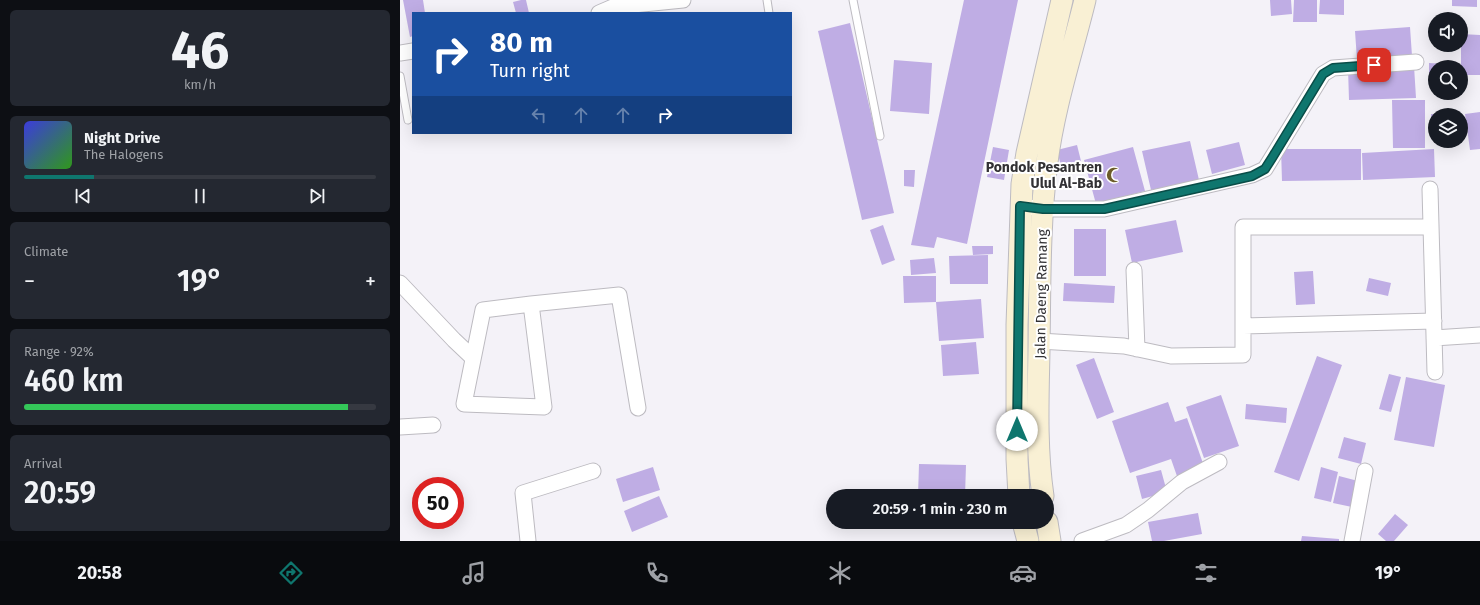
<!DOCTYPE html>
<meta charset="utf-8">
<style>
body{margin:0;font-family:"Fira Sans",sans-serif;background:#242831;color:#f1f3f6;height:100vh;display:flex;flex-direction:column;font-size:15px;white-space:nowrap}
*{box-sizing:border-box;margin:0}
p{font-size:13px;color:#9ea1a6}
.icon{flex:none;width:22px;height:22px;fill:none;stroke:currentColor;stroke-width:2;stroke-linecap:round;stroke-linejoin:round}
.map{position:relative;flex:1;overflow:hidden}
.details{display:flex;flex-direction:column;gap:10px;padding:10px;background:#0d0f14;width:400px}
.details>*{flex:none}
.guide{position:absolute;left:12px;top:12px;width:380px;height:122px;border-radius:0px;box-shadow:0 4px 16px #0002;background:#1a4fa0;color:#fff;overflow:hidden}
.tools{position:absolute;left:1028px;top:12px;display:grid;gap:8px}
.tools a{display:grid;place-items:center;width:40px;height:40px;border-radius:50%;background:#171b24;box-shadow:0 4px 16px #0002;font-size:20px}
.speed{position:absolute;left:12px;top:477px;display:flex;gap:8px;font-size:20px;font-weight:700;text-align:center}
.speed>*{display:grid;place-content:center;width:52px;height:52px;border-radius:50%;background:#171b24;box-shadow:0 4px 16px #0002;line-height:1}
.speed .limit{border:6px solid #d22;background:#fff;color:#111}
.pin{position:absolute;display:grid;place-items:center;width:34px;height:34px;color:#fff;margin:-17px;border-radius:8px;box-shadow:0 2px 6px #0006}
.me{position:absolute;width:44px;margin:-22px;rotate:0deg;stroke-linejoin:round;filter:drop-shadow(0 0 3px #0008)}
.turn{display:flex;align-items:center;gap:14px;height:84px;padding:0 12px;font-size:18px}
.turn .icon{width:52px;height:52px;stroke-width:2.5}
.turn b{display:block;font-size:28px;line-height:34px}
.lanes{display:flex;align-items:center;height:38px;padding:0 12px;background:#0003;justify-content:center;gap:20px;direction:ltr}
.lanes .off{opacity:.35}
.big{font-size:30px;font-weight:600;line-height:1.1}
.details .widget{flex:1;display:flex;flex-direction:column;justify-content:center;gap:6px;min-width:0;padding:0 14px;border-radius:6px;background:#242831}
.details .dial{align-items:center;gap:0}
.dial b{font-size:52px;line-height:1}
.song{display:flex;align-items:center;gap:12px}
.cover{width:48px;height:48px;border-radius:6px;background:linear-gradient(135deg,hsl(240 70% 55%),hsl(110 70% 35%))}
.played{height:4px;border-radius:2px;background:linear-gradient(90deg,#0f766e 20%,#363941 20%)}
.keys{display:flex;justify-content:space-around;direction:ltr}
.heat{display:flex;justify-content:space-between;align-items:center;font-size:22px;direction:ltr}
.charge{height:6px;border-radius:3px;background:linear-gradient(90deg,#34c759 92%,#363941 0)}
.trip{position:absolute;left:426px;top:489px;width:228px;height:40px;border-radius:20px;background:#171b24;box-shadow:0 4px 16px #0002;font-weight:600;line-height:40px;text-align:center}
.tab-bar{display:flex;height:64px;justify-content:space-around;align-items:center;background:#090b0e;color:#9ea1a6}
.tab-bar .icon{width:28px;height:28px}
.tab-bar .on{color:#0f766e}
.tab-bar b{font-size:18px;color:#f1f3f6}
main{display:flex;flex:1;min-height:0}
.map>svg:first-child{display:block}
.building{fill:#bfade4}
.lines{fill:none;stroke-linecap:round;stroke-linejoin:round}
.lane-casing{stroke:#bdbbc1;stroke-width:9}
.street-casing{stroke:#bdbbc1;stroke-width:17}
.secondary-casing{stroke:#bdbbc1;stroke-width:23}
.lane{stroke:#fff;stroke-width:7}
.street{stroke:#fff;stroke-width:15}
.secondary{stroke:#f9f0d4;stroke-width:21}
.route-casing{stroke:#0a4d48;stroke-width:10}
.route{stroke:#0f766e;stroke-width:7}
.labels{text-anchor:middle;stroke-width:4;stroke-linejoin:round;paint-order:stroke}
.poi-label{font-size:14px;font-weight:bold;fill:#323134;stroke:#fff;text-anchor:end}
.street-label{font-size:14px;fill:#323134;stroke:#fff}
</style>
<main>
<section class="details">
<div class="widget dial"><b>46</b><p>km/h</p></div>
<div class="widget">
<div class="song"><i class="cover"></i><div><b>Night Drive</b><p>The Halogens</p></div></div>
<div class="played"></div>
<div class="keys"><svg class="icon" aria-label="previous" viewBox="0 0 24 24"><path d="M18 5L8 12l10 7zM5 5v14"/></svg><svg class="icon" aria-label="pause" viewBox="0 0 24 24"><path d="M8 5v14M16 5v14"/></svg><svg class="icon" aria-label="next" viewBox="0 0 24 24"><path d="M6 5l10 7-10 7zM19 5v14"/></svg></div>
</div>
<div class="widget"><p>Climate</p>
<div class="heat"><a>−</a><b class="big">19°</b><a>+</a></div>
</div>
<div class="widget"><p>Range · 92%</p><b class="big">460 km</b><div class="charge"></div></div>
<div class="widget"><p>Arrival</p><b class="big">20:59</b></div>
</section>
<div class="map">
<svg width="1080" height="541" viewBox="0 0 1080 541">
<rect width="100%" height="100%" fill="#f4f2f8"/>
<path class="building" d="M3,0H23L25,13H13V36L10,37Z
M121,0H126L129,13H116L113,2Z
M564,0H618L567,244L537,237L534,248L511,245Z
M870,0H891L892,14L871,16Z
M894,0H917V22H893Z
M920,0H944V15L919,14Z
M1052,0H1077V7L1052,6Z
M450,23L494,213L462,220L418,31Z
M1010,27L1012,56L957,60L955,31Z
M1061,34L1080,35V75H1061Z
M494,60L532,63L529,114L490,111Z
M1029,63L1046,64V67H1035V75H1029Z
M1014,66L1016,98L949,100L948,68Z
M992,100H1025V148H993Z
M1080,112V149L1070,150L1065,114Z
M1057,113V115H1038V114Z
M1031,114H1035V131H1032Z
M790,141L799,180L751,190L742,151Z
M839,142L845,165L812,174L806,150Z
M677,145L681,161L661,166L657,150Z
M593,147L609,150L604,180L587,177Z
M733,147L745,191L696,204L684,160Z
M881,149H961V180L882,181Z
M1034,149L1035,177L963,180L962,153Z
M504,170H515L514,187L504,186Z
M776,220L783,252L732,263L725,230Z
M483,225L495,260L482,265L470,230Z
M674,229H706V276H674Z
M572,246H593V254L573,255Z
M588,255V284H550L549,256Z
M534,258L536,273L511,275L510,260Z
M913,271L915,304L896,305L894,272Z
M503,276H536V302L504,303Z
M969,278L991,283L988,296L966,291Z
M664,283L715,286L714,303L663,301Z
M581,299L584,338L539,341L536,302Z
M576,342L579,374L543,376L541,345Z
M917,356L942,365L899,481L874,472Z
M694,358L714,412L697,419L676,365Z
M989,374L1001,377L991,412L979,409Z
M1006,377L1045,385L1034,447L994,440Z
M821,395L839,446L804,458L786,407Z
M768,402L775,422L787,418L805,469L778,479L771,459L730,473L712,421Z
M846,404L887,408L886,423L845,419Z
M944,437L966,443L961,464L938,458Z
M519,464L566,465L565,496H518Z
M253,467L260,490L223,502L216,479Z
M921,467L938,472L931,502L914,498Z
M761,470L767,492L742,499L736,476Z
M939,476L958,481L952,507L933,503Z
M259,496L268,517L232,532L224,511Z
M798,513L802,534L764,541H752L748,522Z
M995,514L1008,525L994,541H986L978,534Z
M902,536L939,539V541H901Z"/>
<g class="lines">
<g class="lane-casing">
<path id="lane" d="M367,0L369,13
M453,0L480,136
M0,76L8,120"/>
</g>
<g class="street-casing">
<path id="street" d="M199,13L213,7L283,0
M0,53L13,51
M1030,189L1035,372
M620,206L643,209H704L852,175L865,169L923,74L933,68L1016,62
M734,270L737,349
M0,283L54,340L73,358
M131,304L144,407L64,404L83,310Z
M131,304L219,295L238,408
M843,326L1034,321
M1034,338L1080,335
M639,341L724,346L771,356L843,355V227H1031
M0,427L33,425
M128,541L123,493L193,471
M682,541L726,525L748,510L782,482L819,462
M952,541L965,471"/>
</g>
<g class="secondary-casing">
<path id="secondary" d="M619,496L617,459V325L622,184L627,153L662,0
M643,496C636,448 638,400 639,351C640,288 639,224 647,162C654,107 672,53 685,0
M623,522L628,541
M647,522L650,541"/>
</g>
<use href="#lane" class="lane"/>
<use href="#street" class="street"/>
<use href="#secondary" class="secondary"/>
</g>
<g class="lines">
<g class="route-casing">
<path id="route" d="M617,430L620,206L643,209H704L852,176L865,169L872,158L923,74L933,68L974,65"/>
</g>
<use href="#route" class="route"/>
</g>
<defs>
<g id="mosque-bare" transform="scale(1.2)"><path d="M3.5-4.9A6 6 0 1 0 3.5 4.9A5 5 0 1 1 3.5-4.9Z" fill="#6c5c29" stroke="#fff" stroke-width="2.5" paint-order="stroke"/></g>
</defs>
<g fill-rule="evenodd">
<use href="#mosque-bare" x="714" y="175"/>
</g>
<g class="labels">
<g class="poi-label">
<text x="702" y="172">Pondok Pesantren<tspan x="702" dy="16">Ulul Al-Bab</tspan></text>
</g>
<g class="street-label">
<text transform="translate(641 294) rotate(-89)" y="5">Jalan Daeng Ramang</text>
</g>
</g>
</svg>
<div class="tools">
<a><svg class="icon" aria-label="sound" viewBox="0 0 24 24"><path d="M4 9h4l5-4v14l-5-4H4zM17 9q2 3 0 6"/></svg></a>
<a><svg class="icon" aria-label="search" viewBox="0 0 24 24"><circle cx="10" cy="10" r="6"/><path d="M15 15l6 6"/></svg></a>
<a><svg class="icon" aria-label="layers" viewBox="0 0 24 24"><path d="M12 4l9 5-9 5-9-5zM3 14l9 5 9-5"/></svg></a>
</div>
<div class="speed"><div class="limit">50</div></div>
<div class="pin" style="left:974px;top:65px;background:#d93025"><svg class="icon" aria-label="arrive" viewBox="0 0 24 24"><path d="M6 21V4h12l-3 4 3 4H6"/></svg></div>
<svg class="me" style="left:617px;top:430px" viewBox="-20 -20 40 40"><circle r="19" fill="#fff"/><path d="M0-13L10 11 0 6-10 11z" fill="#0f766e"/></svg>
<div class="trip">20:59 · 1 min · 230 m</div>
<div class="guide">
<div class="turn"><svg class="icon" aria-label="right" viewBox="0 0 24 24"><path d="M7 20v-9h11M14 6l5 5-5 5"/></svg><div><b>80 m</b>Turn right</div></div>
<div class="lanes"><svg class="icon off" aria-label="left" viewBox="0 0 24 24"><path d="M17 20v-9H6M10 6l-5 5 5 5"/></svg><svg class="icon off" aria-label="ahead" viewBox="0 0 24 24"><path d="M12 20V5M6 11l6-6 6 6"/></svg><svg class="icon off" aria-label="ahead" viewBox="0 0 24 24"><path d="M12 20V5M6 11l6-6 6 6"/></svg><svg class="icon" aria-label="right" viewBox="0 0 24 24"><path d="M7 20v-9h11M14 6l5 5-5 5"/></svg></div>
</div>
</div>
</main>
<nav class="tab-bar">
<b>20:58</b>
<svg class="icon on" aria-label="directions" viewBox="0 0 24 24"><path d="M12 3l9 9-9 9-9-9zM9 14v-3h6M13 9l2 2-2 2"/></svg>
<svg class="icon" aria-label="music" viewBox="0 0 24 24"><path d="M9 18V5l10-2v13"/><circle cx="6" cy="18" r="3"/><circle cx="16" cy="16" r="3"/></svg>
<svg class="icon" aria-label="phone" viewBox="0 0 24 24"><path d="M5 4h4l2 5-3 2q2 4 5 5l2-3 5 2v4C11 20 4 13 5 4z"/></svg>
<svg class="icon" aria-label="climate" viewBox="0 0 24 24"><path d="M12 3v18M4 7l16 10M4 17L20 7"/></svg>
<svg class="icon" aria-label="car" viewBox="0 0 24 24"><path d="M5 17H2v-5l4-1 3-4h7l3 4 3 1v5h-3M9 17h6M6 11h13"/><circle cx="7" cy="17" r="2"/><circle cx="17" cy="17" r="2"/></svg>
<svg class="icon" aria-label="filters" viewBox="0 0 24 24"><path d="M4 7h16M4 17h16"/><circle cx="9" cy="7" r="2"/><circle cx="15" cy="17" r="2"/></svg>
<b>19°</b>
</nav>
